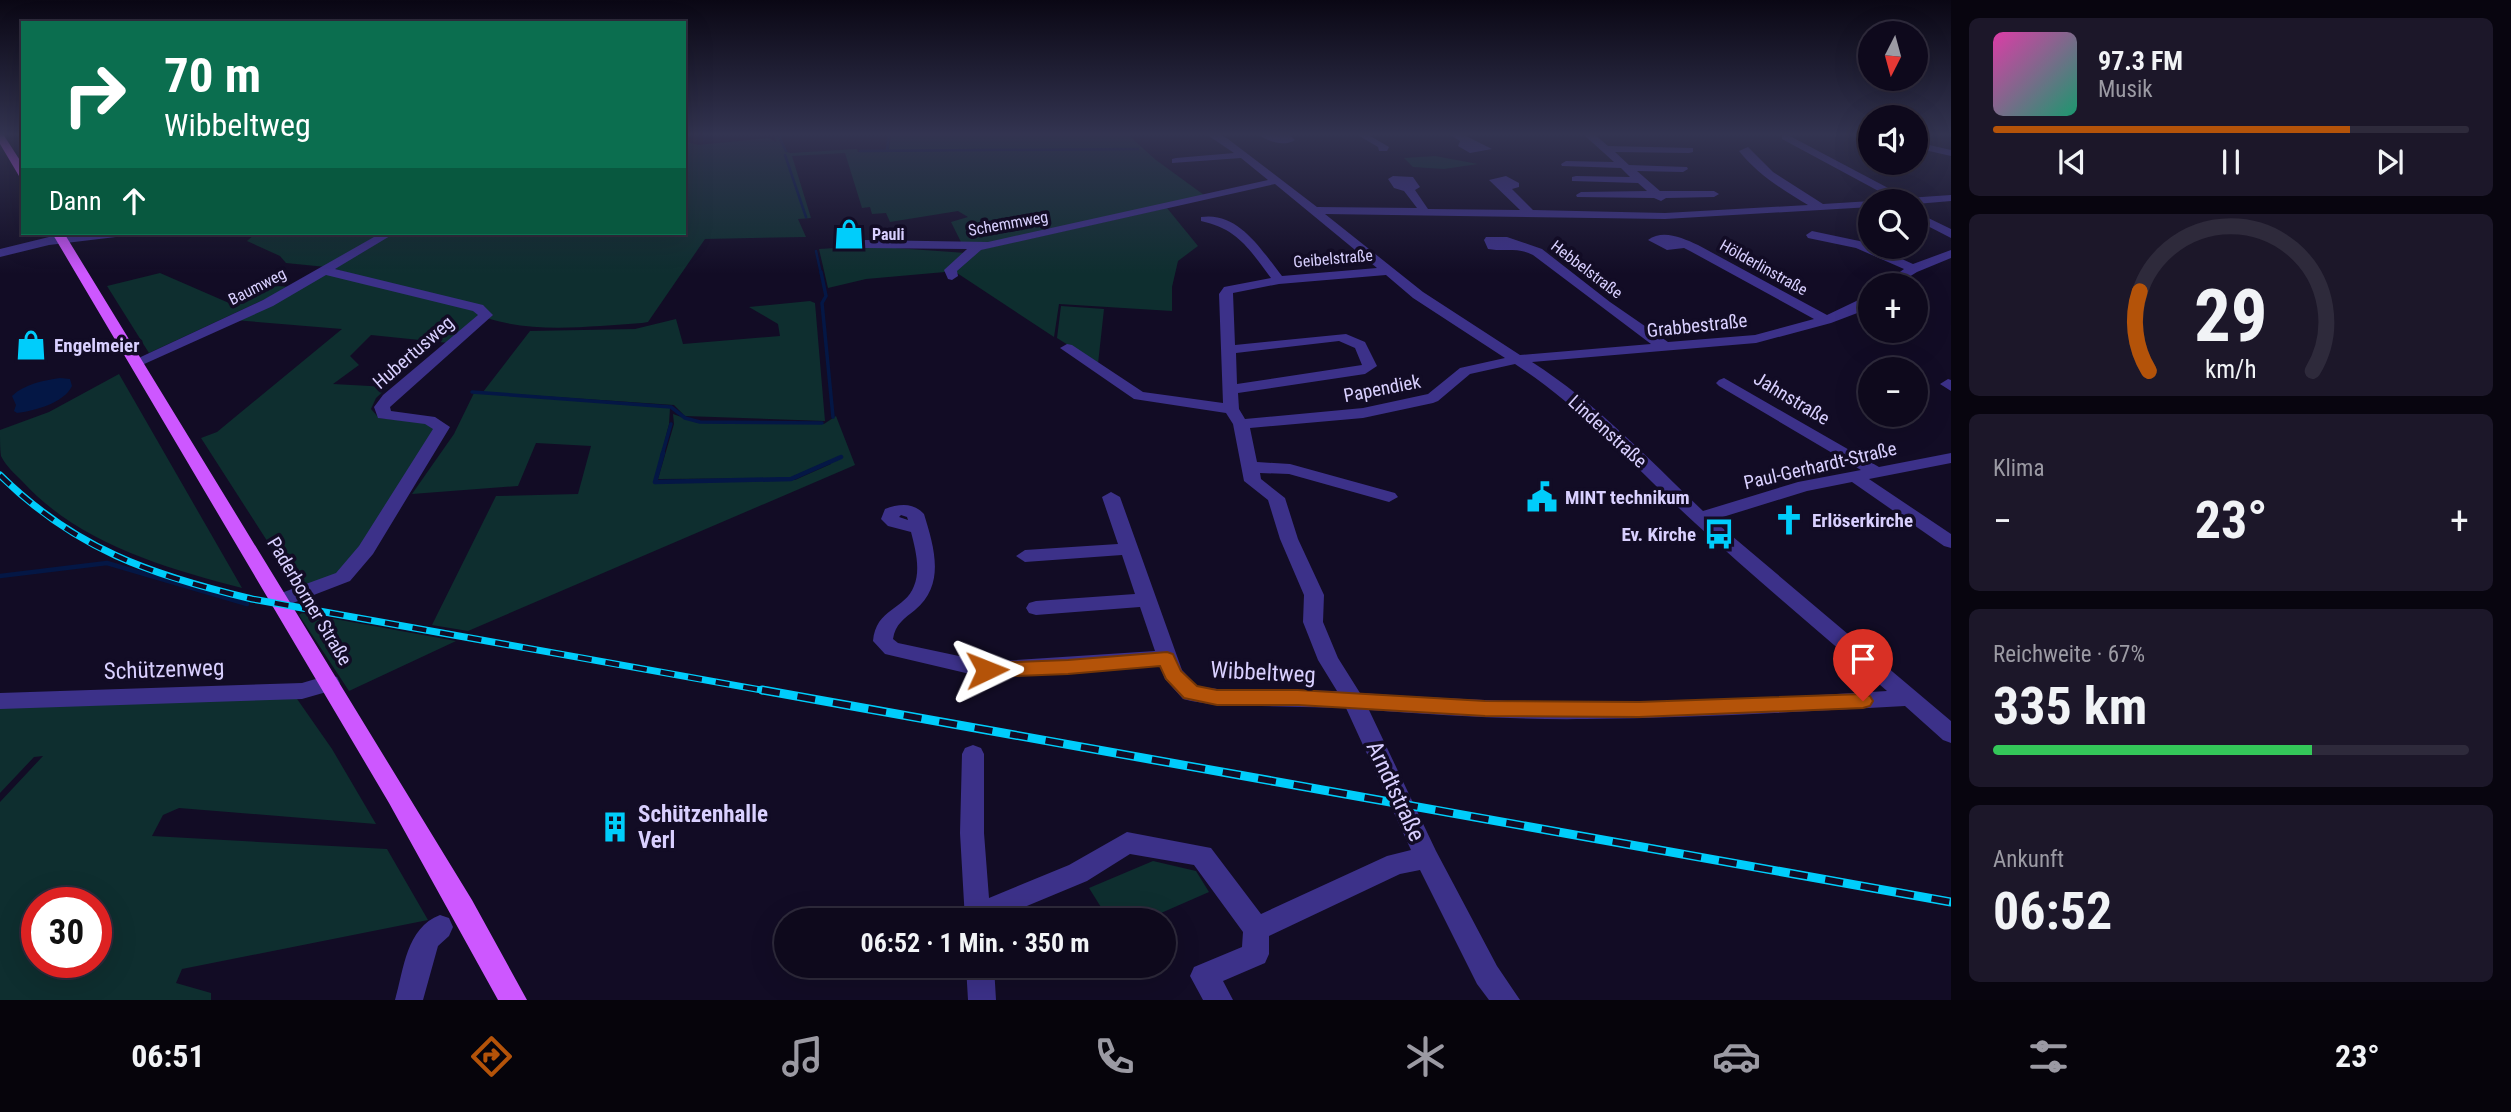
<!DOCTYPE html>
<html lang="de">
<meta charset="utf-8">
<style>
body{margin:0;font-family:"Roboto Condensed",sans-serif;background:#1c1729;color:#f1f3f6;height:100vh;display:flex;flex-direction:column;font-size:26px;white-space:nowrap}
*{box-sizing:border-box;margin:0}
p{font-size:23px;color:#9b9aa3}
.icon{flex:none;width:38px;height:38px;fill:none;stroke:currentColor;stroke-width:2;stroke-linecap:round;stroke-linejoin:round}
.map{position:relative;flex:1;overflow:hidden}
.details{display:flex;flex-direction:column;gap:18px;padding:18px;background:#08050f;width:560px}
.details>*{flex:none}
.hud{position:absolute;left:21px;top:21px;width:665px;height:214px;border-radius:0px;box-shadow:0 7px 28px #0002,0 0 0 2px #2e2a3b;background:#0b6e4f;color:#fff;overflow:hidden}
.needle{width:46px;rotate:186deg}
.tools{position:absolute;left:1858px;top:21px;display:grid;gap:14px}
.tools a{display:grid;place-items:center;width:70px;height:70px;border-radius:50%;background:#0e091c;box-shadow:0 7px 28px #0002,0 0 0 2px #2e2a3b;font-size:35px}
.speed{position:absolute;left:21px;top:887px;display:flex;gap:14px;font-size:35px;font-weight:700;text-align:center}
.speed>*{display:grid;place-content:center;width:91px;height:91px;border-radius:50%;background:#0e091c;box-shadow:0 7px 28px #0002,0 0 0 2px #2e2a3b;line-height:1}
.speed .limit{border:10px solid #d22;background:#fff;color:#111}
.pin{position:absolute;display:grid;place-items:center;width:60px;height:60px;color:#fff;margin:-72px -30px;border-radius:50% 50% 50% 0;rotate:-45deg;box-shadow:0 0 7px #0007}
.pin .icon{rotate:45deg}
.me{position:absolute;width:77px;margin:-38px;rotate:88deg;stroke-linejoin:round;filter:drop-shadow(0 0 5px #0008)}
.turn{display:flex;align-items:center;gap:24px;height:147px;padding:0 28px;font-size:32px}
.turn .icon{width:91px;height:91px;stroke-width:2.5}
.turn b{display:block;font-size:49px;line-height:60px}
.then{display:flex;align-items:center;height:66px;padding:0 28px;background:#0003;gap:14px;font-size:26px}
.big{font-size:52px;font-weight:700;line-height:1.1}
.details .widget{flex:1;display:flex;flex-direction:column;justify-content:center;gap:10px;min-width:0;padding:0 24px;border-radius:10px;background:#1c1729}
.details .dial{align-items:center;gap:0}
.dial svg{height:182px;overflow:visible;fill:none;stroke:#2e2a3b;stroke-width:7;stroke-linecap:round;text-anchor:middle}
.dial text{fill:#f1f3f6;stroke:none}
.song{display:flex;align-items:center;gap:21px}
.cover{width:84px;height:84px;border-radius:10px;background:linear-gradient(135deg,hsl(320 70% 55%),hsl(160 70% 35%))}
.played{height:7px;border-radius:4px;background:linear-gradient(90deg,#b45309 75%,#2e2a3b 75%)}
.keys{display:flex;justify-content:space-around;direction:ltr}
.heat{display:flex;justify-content:space-between;align-items:center;font-size:38px;direction:ltr}
.charge{height:10px;border-radius:5px;background:linear-gradient(90deg,#34c759 67%,#2e2a3b 0)}
.trip{position:absolute;left:774px;top:908px;width:402px;height:70px;border-radius:35px;background:#0e091c;box-shadow:0 7px 28px #0002,0 0 0 2px #2e2a3b;font-weight:700;line-height:70px;text-align:center}
.menu{display:flex;height:112px;justify-content:space-around;align-items:center;background:#06040b;color:#9b9aa3}
.menu .icon{width:49px;height:49px}
.menu .selected{color:#b45309}
.menu b{font-size:32px;color:#f1f3f6}
main{display:flex;flex:1;min-height:0}
.map>svg:first-child{display:block}
.green{fill:#0e2e2f;fill-rule:evenodd}
.water{fill:#041745}
.lines{fill:none;stroke-linecap:round;stroke-linejoin:round}
.stream-far2{stroke:#041745;stroke-width:2.5}
.stream-far1{stroke:#041745;stroke-width:3.5}
.stream{stroke:#041745;stroke-width:4.5}
.minor{fill:#3c3189;fill-rule:evenodd}
.major{fill:#cd57ff;fill-rule:evenodd}
.rail-far1-casing{stroke:#00cdfb;stroke-width:7}
.rail-casing{stroke:#00cdfb;stroke-width:9}
.rail-far1{stroke:#120c25;stroke-width:4.5;stroke-dasharray:14;stroke-linecap:butt}
.rail{stroke:#120c25;stroke-width:6;stroke-dasharray:18;stroke-linecap:butt}
.route{fill:#b45309;stroke:#753606;stroke-width:2}
.labels{text-anchor:middle;stroke-width:7;stroke-linejoin:round;paint-order:stroke}
.far-street-label{font-size:16px;fill:#d9d0ff;stroke:#120c25}
.far-poi-label{font-size:16px;font-weight:bold;fill:#d9d0ff;stroke:#120c25;text-anchor:start}
.street-label{font-size:19px;fill:#d9d0ff;stroke:#120c25}
.poi-label{font-size:19px;font-weight:bold;fill:#d9d0ff;stroke:#120c25;text-anchor:start}
.near-street-label{font-size:23px;fill:#d9d0ff;stroke:#120c25}
.near-poi-label{font-size:23px;font-weight:bold;fill:#d9d0ff;stroke:#120c25;text-anchor:start}
</style>
<main>
<div class="map">
<svg width="1951" height="1000" viewBox="0 0 1951 1000">
<rect width="100%" height="100%" fill="#120c25"/>
<path class="green" d="M891,134H1127L1156,160L1204,195L984,245L963,246L951,222L968,217L958,211L890,222L886,213L872,214L870,207L862,208L845,153L792,156L811,218L798,219L806,237L705,239L648,322L642,323C592,326 536,334 487,318L489,314L332,268L393,233H684V141L698,145L769,138L776,142L775,137L781,136L785,151L790,153L857,149L858,152L1016,150H889Z
M1435,156L1478,164L1444,169L1413,167L1404,158Z
M1167,208L1198,246L1178,261L1172,287V311L1059,304L1054,337L957,273L956,268L979,250Z
M256,233H386L326,267L286,263L280,256L247,241Z
M867,246L966,253L945,272L866,279L828,288L819,249Z
M160,273L229,303L265,285L291,287L149,353L107,286Z
M329,273L477,311L479,316L449,343L371,335L350,356L359,365L333,384L388,387L376,398L371,409L379,418L426,423L435,427L362,548L339,573L298,589L201,438L217,432L342,329L234,320Z
M810,301L815,303L825,421L685,416L674,405L483,392L530,331L635,329L676,319L683,344L780,336L778,324L749,307Z
M1061,306L1104,309L1098,364L1057,338Z
M119,374L242,588C164,568 77,542 22,481C15,474 6,466 1,456C0,449 0,438 0,430L49,412Z
M474,393L670,408L669,424L654,483L795,480L831,464L830,460L789,478L658,479L674,424L673,414L698,423L824,424L836,416L855,465L468,631L432,625L496,496L578,494L591,446L536,443L518,486L412,494L454,434Z
M302,613L456,641L349,691L299,615Z
M295,696L332,749L376,824L179,808L163,815L152,836L387,849L428,920L182,969L176,983L211,993V1000H0V802L43,756L34,757L0,793V706ZM37,903H96V962H37Z
M1153,861L1196,871L1209,892L1145,920H1109L1089,888Z"/>
<path class="water" d="M60,378L70,379L72,386C64,403 34,411 17,413L14,411L16,405L12,396C26,383 43,381 60,378Z"/>
<g class="lines">
<path class="stream-far2" d="M786,151L779,137L789,134
M860,151L1138,149
M887,151L889,134
M785,155L806,217
M816,251L821,274"/>
<path class="stream-far1" d="M821,272L826,296L822,303L833,417
M472,392L671,407L685,418L700,422L822,423
M662,455L671,424"/>
<path class="stream" d="M663,453L655,482L791,479L841,457
M0,576L107,563L247,604"/>
<path class="minor" d="M1206,134H1219L1228,139L1317,207L1417,208L1404,191L1394,188L1388,179L1393,176L1413,177L1420,187L1415,190L1428,209L1520,210L1489,180L1506,176L1519,183V187L1512,189L1533,210L1665,213L1808,205C1783,190 1757,174 1739,151L1748,147L1773,172L1823,204L1871,201H1873H1871V207L1665,219L1325,214L1423,292L1520,355L1651,344L1533,255C1518,247 1505,252 1488,249L1484,240L1486,237H1507L1542,249L1610,302L1668,342L1755,335L1814,319L1690,251L1684,248L1667,250L1648,240C1663,229 1682,238 1698,245L1827,315L1871,294V304L1860,312L1831,323L1756,343L1532,362C1596,403 1649,459 1703,511L1798,482L1861,470L1719,386L1716,383L1719,380L1724,378L1879,467L1951,453V463L1869,479L1951,534V548L1944,546L1852,482L1807,491L1713,520L1951,721V743L1943,740L1905,706C1799,712 1693,718 1586,719C1514,720 1441,715 1369,710L1436,851L1497,966L1520,1000H1489L1477,984L1420,870L1400,874L1269,936V954L1265,963L1223,981L1233,1000H1203L1190,976L1194,967L1242,947L1243,932L1194,865L1130,854L1087,881L993,920H965L960,833L962,754L965,748L973,745L981,748L984,754V833L989,898L1069,865L1127,832L1211,848L1261,914L1387,856L1411,850L1346,708L1217,705L1191,701L1183,699L1165,679L1160,666L987,678L885,654L873,641C876,608 905,610 914,586C921,569 915,548 911,532L888,526L881,519L885,509C899,504 913,502 924,514C934,547 946,584 915,610C905,618 895,624 893,639L898,643L987,662L1155,651L1140,607L1036,615L1029,613L1026,608L1029,603L1036,601L1135,594L1122,555L1025,562L1016,556L1025,550L1118,544L1102,497L1111,492L1120,497L1182,670L1197,686L1217,689L1337,691L1318,660L1303,622L1304,595L1280,539L1268,500L1244,481L1233,424L1226,413L1134,399L1060,348L1067,344L1072,345L1143,392L1223,403L1219,294L1224,287L1271,278C1249,249 1238,229 1201,221V217C1239,211 1262,251 1282,276L1377,268L1275,184L981,250L957,271L958,276L952,280L948,279L944,270L967,249L865,248L859,244L865,240L988,242L1268,180L1241,158L1172,163V159L1176,158L1234,153ZM1386,275L1413,298L1505,358L1460,368L1428,394L1363,408L1245,419L1239,409L1238,393L1365,374L1377,366L1365,342L1346,334L1235,345L1233,293L1279,284ZM1339,341L1355,348L1362,365L1237,384L1236,353ZM1515,364C1585,410 1634,467 1695,523C1757,580 1823,635 1887,691C1786,697 1685,703 1584,703C1509,702 1435,698 1360,693L1338,658L1323,622L1324,595L1298,539L1285,498L1261,479L1260,473L1289,474L1389,502L1398,497L1395,493L1290,464L1257,462L1250,428L1363,418L1433,403L1438,401L1470,374ZM901,515L907,517L908,520L899,517Z
M1258,134H1288L1295,140C1284,147 1268,142 1258,134Z
M1356,134H1367L1389,147L1387,151H1379L1378,147Z
M1449,134H1462L1492,149L1470,153L1458,146L1460,141Z
M1583,134H1594L1608,146L1693,148V152L1689,153L1615,152L1629,165L1687,167L1688,169L1683,172L1637,171L1660,191H1714L1719,194L1714,197L1666,198L1661,201L1654,198L1577,197L1576,195L1581,192L1647,191L1638,183L1572,181V177L1576,176L1630,177L1621,168L1562,166L1561,164L1566,161L1614,162Z
M1782,135H1788L1907,198L1951,195V201L1916,204V201H1897L1782,139Z
M1916,142L1951,150V156L1916,148Z
M1916,212L1951,229V238L1916,220Z
M1812,231L1864,242L1913,264L1951,250V258L1917,272L1896,285H1882L1904,269L1856,248L1808,238L1806,235Z
M88,233H122L116,237L49,245L0,257V249L49,237Z
M381,233H395L335,269L483,305L493,315L390,407L391,411L435,417L450,427L373,554L350,581L280,608L273,606L270,601L273,596L336,573L359,546L433,429L425,424L378,418L374,407L383,395L478,315L473,311L326,275L273,306L142,365L137,366L130,362L263,300Z
M1948,379L1951,380V391L1940,384Z
M329,675L337,677L340,683L337,689L302,699L0,709V693L302,683Z
M440,915L449,918L453,927L449,936L438,946L423,1000H395C404,969 406,928 440,915Z
M966,966H994L996,1000H968Z"/>
<path class="major" d="M0,134H3L23,165V177L19,176L0,144Z
M52,233H64L472,900L527,1000H498L389,803Z"/>
<g class="rail-far1-casing">
<path id="rail-far1" d="M0,475C75,549 151,575 252,599L772,692"/>
</g>
<g class="rail-casing">
<path id="rail" d="M762,690L1951,902"/>
</g>
<use href="#rail-far1" class="rail-far1"/>
<use href="#rail" class="rail"/>
</g>
<linearGradient id="sky" x2="0" y2="1"><stop stop-color="#0a0714"/><stop offset="0.49" stop-color="#333451"/><stop offset="1" stop-color="#333451" stop-opacity="0"/></linearGradient>
<rect width="1951" height="274" fill="url(#sky)"/>
<path class="route" d="M1167,652L1173,654L1181,671L1197,686L1217,690H1298L1485,701L1639,702L1863,694L1870,696L1873,701L1870,706L1863,708L1639,717L1485,716L1298,705H1217L1184,698L1166,679L1160,666L1068,674L987,677L980,675L977,670L980,665L987,663L1068,660Z"/>
<defs>
<g id="shop-bare" transform="scale(2.415)"><path d="M-5-2.5h2.3a2.7 3.5 0 0 1 5.4 0H5L5.5 6h-11ZM-1.5-2.5h3a1.5 2.3 0 0 0-3 0Z" fill="#00cdfb" stroke="#120c25" stroke-width="2.5" paint-order="stroke"/></g>
<g id="civic-bare" transform="scale(2.415)"><path d="M-.6-6.5H3V-4.5H.6V-3L4-1V1h2V6H-6V1h2V-1L-.6-3ZM-1.2 2.5V6h2.4V2.5Z" fill="#00cdfb" stroke="#120c25" stroke-width="2.5" paint-order="stroke"/></g>
<g id="church-bare" transform="scale(2.415)"><path d="M-1.2-6h2.4v3.5h3.3v2.4h-3.3V6h-2.4V-.1h-3.3v-2.4h3.3Z" fill="#00cdfb" stroke="#120c25" stroke-width="2.5" paint-order="stroke"/></g>
<g id="bus-bare" transform="scale(2.415)"><path d="M-5-6H5V4H4V6H2V4H-2V6H-4V4H-5ZM-3.5-4V0h7V-4ZM-3.5 1.2v1.5H-2V1.2ZM2 1.2v1.5H3.5V1.2Z" fill="#00cdfb" stroke="#120c25" stroke-width="2.5" paint-order="stroke"/></g>
<g id="building-bare" transform="scale(2.415)"><path d="M-4-6H4V6H1V3H-1V6H-4ZM-2.5-4.3h1.7v1.8h-1.7ZM.8-4.3h1.7v1.8H.8ZM-2.5-1h1.7V.8h-1.7ZM.8-1h1.7V.8H.8Z" fill="#00cdfb" stroke="#120c25" stroke-width="2.5" paint-order="stroke"/></g>
</defs>
<g fill-rule="evenodd">
<use href="#shop-bare" x="849" y="234"/>
<use href="#shop-bare" x="31" y="345"/>
<use href="#civic-bare" x="1542" y="497"/>
<use href="#church-bare" x="1789" y="520"/>
<use href="#bus-bare" x="1719" y="534"/>
<use href="#building-bare" x="615" y="827"/>
</g>
<g class="labels">
<g class="far-street-label">
<text transform="translate(1008 223) rotate(-10)" y="6">Schemmweg</text>
<text transform="translate(1333 258) rotate(-5)" y="6">Geibelstraße</text>
<text transform="translate(1764 267) rotate(29)" y="6">Hölderlinstraße</text>
<text transform="translate(1587 269) rotate(37)" y="6">Hebbelstraße</text>
<text transform="translate(257 286) rotate(-27)" y="6">Baumweg</text>
</g>
<g class="far-poi-label">
<text x="872" y="240">Pauli</text>
</g>
<g class="street-label">
<text transform="translate(1697 325) rotate(-6)" y="7">Grabbestraße</text>
<text transform="translate(413 352) rotate(-41)" y="7">Hubertusweg</text>
<text transform="translate(1382 388) rotate(-11)" y="7">Papendiek</text>
<text transform="translate(1792 398) rotate(31)" y="7">Jahnstraße</text>
<text transform="translate(1608 431) rotate(42)" y="7">Lindenstraße</text>
<text transform="translate(1820 465) rotate(-13)" y="7">Paul-Gerhardt-Straße</text>
<text transform="translate(310 601) rotate(59)" y="7">Paderborner Straße</text>
</g>
<g class="poi-label">
<text x="54" y="352">Engelmeier</text>
<text x="1565" y="504">MINT technikum</text>
<text x="1812" y="527">Erlöserkirche</text>
<text x="1696" y="541" text-anchor="end">Ev. Kirche</text>
</g>
<g class="near-street-label">
<text transform="translate(164 669) rotate(-2)" y="8">Schützenweg</text>
<text transform="translate(1263 672) rotate(3)" y="8">Wibbeltweg</text>
<text transform="translate(1396 791) rotate(65)" y="8">Arndtstraße</text>
</g>
<g class="near-poi-label">
<text x="638" y="822">Schützenhalle<tspan x="638" dy="26">Verl</tspan></text>
</g>
</g>
</svg>
<div class="tools">
<a><svg class="needle" viewBox="-14 -14 28 28"><path d="M0-13l5 13h-10z" fill="#e53935"/><path d="M0 13l5-13h-10z" fill="#9b9aa3"/></svg></a>
<a><svg class="icon" aria-label="sound" viewBox="0 0 24 24"><path d="M4 9h4l5-4v14l-5-4H4zM17 9q2 3 0 6"/></svg></a>
<a><svg class="icon" aria-label="search" viewBox="0 0 24 24"><circle cx="10" cy="10" r="6"/><path d="M15 15l6 6"/></svg></a>
<a>+</a>
<a>−</a>
</div>
<div class="speed"><div class="limit">30</div></div>
<div class="pin" style="left:1863px;top:701px;background:#d93025"><svg class="icon" aria-label="arrive" viewBox="0 0 24 24"><path d="M6 21V4h12l-3 4 3 4H6"/></svg></div>
<svg class="me" style="left:987px;top:670px" viewBox="-20 -20 40 40"><path d="M0-17L14 15 0 8-14 15z" fill="#b45309" stroke="#fff" stroke-width="4"/></svg>
<div class="trip">06:52 · 1 Min. · 350 m</div>
<div class="hud">
<div class="turn"><svg class="icon" aria-label="right" viewBox="0 0 24 24"><path d="M7 20v-9h11M14 6l5 5-5 5"/></svg><div><b>70 m</b>Wibbeltweg</div></div>
<div class="then">Dann<svg class="icon" aria-label="ahead" viewBox="0 0 24 24"><path d="M12 20V5M6 11l6-6 6 6"/></svg></div>
</div>
</div>
<section class="details">
<div class="widget">
<div class="song"><i class="cover"></i><div><b>97.3 FM</b><p>Musik</p></div></div>
<div class="played"></div>
<div class="keys"><svg class="icon" aria-label="previous" viewBox="0 0 24 24"><path d="M18 5L8 12l10 7zM5 5v14"/></svg><svg class="icon" aria-label="pause" viewBox="0 0 24 24"><path d="M8 5v14M16 5v14"/></svg><svg class="icon" aria-label="next" viewBox="0 0 24 24"><path d="M6 5l10 7-10 7zM19 5v14"/></svg></div>
</div>
<div class="widget dial"><svg viewBox="0 0 100 80">
<path d="M14 69A42 42 0 1 1 86 69"/>
<path d="M14 69A42 42 0 0 1 10 34" stroke="#b45309"/>
<text x="50" y="56" font-size="32" font-weight="700">29</text>
<text x="50" y="72" font-size="11">km/h</text>
</svg></div>
<div class="widget"><p>Klima</p>
<div class="heat"><a>−</a><b class="big">23°</b><a>+</a></div>
</div>
<div class="widget"><p>Reichweite · 67%</p><b class="big">335 km</b><div class="charge"></div></div>
<div class="widget"><p>Ankunft</p><b class="big">06:52</b></div>
</section>
</main>
<nav class="menu">
<b>06:51</b>
<svg class="icon selected" aria-label="directions" viewBox="0 0 24 24"><path d="M12 3l9 9-9 9-9-9zM9 14v-3h6M13 9l2 2-2 2"/></svg>
<svg class="icon" aria-label="music" viewBox="0 0 24 24"><path d="M9 18V5l10-2v13"/><circle cx="6" cy="18" r="3"/><circle cx="16" cy="16" r="3"/></svg>
<svg class="icon" aria-label="phone" viewBox="0 0 24 24"><path d="M5 4h4l2 5-3 2q2 4 5 5l2-3 5 2v4C11 20 4 13 5 4z"/></svg>
<svg class="icon" aria-label="climate" viewBox="0 0 24 24"><path d="M12 3v18M4 7l16 10M4 17L20 7"/></svg>
<svg class="icon" aria-label="car" viewBox="0 0 24 24"><path d="M5 17H2v-5l4-1 3-4h7l3 4 3 1v5h-3M9 17h6M6 11h13"/><circle cx="7" cy="17" r="2"/><circle cx="17" cy="17" r="2"/></svg>
<svg class="icon" aria-label="filters" viewBox="0 0 24 24"><path d="M4 7h16M4 17h16"/><circle cx="9" cy="7" r="2"/><circle cx="15" cy="17" r="2"/></svg>
<b>23°</b>
</nav>
